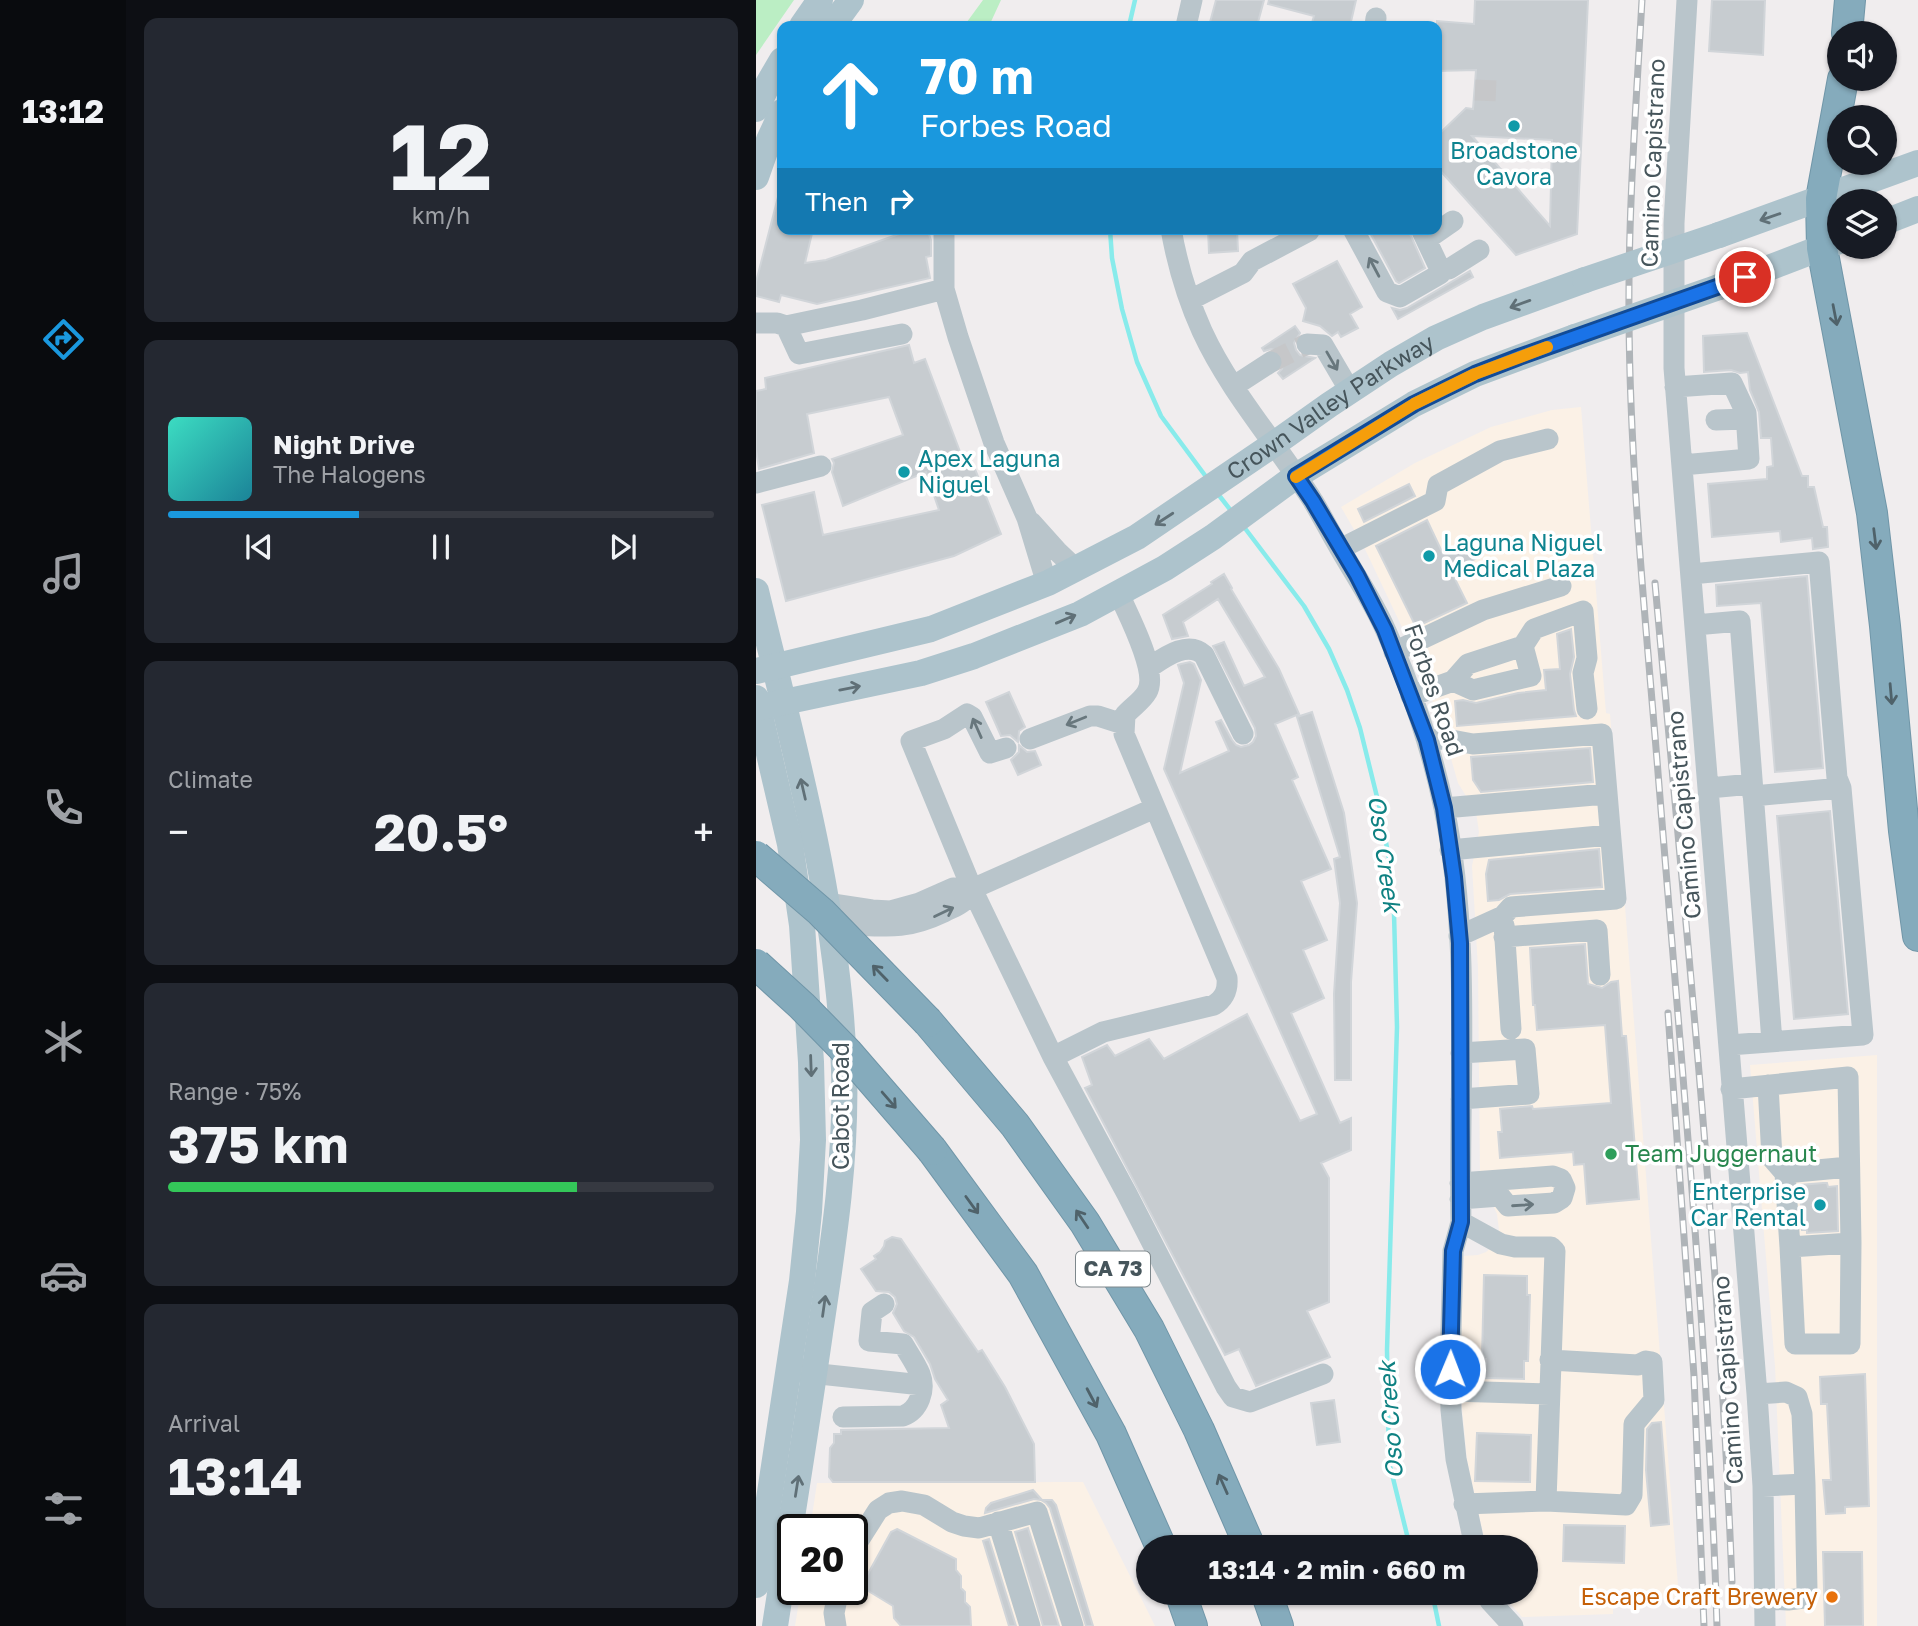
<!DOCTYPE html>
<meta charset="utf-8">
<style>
body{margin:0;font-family:"Golos Text",sans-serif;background:#242831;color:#f1f3f6;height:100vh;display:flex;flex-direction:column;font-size:26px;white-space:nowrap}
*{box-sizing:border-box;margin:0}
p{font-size:23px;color:#9ea1a6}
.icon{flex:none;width:38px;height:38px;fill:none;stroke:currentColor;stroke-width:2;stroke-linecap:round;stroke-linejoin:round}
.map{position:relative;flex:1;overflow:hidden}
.panel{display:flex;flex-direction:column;gap:18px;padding:18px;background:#0d0f14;width:630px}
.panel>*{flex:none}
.hud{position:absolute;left:21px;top:21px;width:665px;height:214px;border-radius:14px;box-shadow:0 2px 5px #0004;background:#1a98de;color:#fff;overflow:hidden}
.fabs{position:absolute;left:1071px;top:21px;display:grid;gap:14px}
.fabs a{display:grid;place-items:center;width:70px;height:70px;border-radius:50%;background:#171b24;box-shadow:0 2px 5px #0004;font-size:35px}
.speed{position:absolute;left:21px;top:1514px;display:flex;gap:14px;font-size:35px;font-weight:700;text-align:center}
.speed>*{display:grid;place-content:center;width:91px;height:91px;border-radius:50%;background:#171b24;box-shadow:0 2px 5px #0004;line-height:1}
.speed .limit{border:4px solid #111;border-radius:10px;background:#fff;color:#111}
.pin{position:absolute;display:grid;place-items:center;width:60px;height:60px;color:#fff;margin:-30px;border:4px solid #fff;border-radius:50%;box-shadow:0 2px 7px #0007}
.me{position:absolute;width:77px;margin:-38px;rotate:1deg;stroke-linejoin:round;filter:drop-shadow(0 0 5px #0008)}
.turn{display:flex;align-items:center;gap:24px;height:147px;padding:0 28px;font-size:32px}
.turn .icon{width:91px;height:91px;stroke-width:2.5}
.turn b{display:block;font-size:49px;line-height:60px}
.then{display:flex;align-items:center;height:66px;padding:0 28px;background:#0003;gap:14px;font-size:26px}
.big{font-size:52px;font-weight:700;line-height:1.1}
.panel .widget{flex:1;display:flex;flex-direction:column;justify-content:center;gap:10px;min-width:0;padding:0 24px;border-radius:14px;background:#242831}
.panel .dial{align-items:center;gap:0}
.dial b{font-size:91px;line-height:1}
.song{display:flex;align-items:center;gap:21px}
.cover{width:84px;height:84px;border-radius:10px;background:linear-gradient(135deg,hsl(170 70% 55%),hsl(190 70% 35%))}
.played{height:7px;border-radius:4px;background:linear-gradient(90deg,#1a98de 35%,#363941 35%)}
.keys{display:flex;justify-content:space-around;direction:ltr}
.heat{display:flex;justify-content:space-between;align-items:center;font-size:38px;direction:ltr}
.charge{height:10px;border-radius:5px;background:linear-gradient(90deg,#34c759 75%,#363941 0)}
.trip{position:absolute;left:380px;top:1535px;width:402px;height:70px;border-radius:35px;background:#171b24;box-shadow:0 2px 5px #0004;font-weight:700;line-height:70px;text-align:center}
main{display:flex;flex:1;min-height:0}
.tab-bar{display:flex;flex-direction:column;width:126px;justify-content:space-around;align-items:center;background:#090b0e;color:#9ea1a6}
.tab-bar .icon{width:49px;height:49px}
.tab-bar .selected{color:#1a98de}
.tab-bar b{font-size:32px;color:#f1f3f6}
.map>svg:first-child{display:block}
.commercial{fill:#fbf1e6}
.green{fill:#bbeec4}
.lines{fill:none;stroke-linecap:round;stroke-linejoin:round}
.stream{stroke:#88ebeb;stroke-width:4.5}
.building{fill:#c7ccd0;stroke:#d1d5d9;stroke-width:2;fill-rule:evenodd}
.minor-tunnel{stroke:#c6c7c9;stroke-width:21;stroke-dasharray:21 10;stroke-linecap:butt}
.highway-casing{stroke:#7096a8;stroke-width:32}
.minor{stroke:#b9c5cb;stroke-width:21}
.major{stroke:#adc3cc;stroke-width:26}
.highway{stroke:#85abbc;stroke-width:30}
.rail-casing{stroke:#afb4b8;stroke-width:7}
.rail{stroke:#fff;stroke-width:4.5;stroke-dasharray:13;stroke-linecap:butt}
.highway-bridge-casing{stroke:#7096a8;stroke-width:32;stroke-linecap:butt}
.major-bridge{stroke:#adc3cc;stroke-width:26}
.highway-bridge{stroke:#85abbc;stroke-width:30}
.oneway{stroke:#607077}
.oneway2{stroke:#68777d}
.oneway3{stroke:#4f626a}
.route-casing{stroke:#114b97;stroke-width:18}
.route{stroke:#1a73e8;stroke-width:12}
.slow{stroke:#f59e0b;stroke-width:12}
.culture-dot{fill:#0f9aa8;stroke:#fff;stroke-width:2.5}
.leisure-dot{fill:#2e9e5b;stroke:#fff;stroke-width:2.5}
.food-dot{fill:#e8710a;stroke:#fff;stroke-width:2.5}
.labels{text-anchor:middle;stroke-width:7;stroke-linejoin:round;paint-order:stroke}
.shield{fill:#fff;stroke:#7e888c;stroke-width:2}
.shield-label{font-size:21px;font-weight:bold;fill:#46555b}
.culture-label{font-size:23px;fill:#0d838f;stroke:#fff;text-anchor:start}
.street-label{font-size:23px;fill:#46555b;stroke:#fff}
.leisure-label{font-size:23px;fill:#27864d;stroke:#fff;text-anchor:start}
.food-label{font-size:23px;fill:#c56008;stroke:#fff;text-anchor:end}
.water-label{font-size:24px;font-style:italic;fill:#0e8182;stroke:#fff}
</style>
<main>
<nav class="tab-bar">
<b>13:12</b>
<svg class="icon selected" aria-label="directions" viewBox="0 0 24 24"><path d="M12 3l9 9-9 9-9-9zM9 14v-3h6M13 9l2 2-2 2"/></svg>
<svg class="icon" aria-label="music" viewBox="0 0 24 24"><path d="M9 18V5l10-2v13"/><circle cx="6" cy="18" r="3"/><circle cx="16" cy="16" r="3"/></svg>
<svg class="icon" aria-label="phone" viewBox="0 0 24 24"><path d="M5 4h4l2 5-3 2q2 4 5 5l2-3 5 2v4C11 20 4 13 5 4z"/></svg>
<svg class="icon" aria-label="climate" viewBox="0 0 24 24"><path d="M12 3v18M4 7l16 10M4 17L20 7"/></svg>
<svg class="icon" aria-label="car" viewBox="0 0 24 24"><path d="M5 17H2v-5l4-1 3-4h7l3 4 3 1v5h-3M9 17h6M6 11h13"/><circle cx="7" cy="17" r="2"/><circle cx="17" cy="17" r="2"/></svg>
<svg class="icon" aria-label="filters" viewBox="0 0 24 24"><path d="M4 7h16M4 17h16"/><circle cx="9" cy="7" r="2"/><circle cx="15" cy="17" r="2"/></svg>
</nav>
<section class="panel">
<div class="widget dial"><b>12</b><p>km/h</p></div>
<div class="widget">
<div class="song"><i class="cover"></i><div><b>Night Drive</b><p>The Halogens</p></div></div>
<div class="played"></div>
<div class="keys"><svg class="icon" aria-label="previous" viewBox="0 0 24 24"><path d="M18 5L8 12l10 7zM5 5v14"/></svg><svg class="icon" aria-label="pause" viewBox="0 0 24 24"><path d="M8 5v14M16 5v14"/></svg><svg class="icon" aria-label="next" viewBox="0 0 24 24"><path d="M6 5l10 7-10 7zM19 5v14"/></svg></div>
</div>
<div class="widget"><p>Climate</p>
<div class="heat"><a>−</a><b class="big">20.5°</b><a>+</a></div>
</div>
<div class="widget"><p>Range · 75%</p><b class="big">375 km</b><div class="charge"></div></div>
<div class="widget"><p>Arrival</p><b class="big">13:14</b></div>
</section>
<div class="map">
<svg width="1162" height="1626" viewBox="0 0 1162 1626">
<rect width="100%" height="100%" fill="#f0edee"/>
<path class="commercial" d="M825,407L850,713L854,714L923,1598L857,1600V1614L766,1617L745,1593L770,1592V1547H730L711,1460L706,1408L704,1370L708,1256L722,1255L730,1252L737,1246L741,1239L743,1230L741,1214L724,1176L722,968L716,866L723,832L720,812L702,783L686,727L662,661L608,547L585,507L659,463L735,427L796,410Z
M1121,1055V1626H1030L1019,1366L994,1065Z
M308,1482H327L399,1626H39L45,1589H96V1530L54,1529L61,1483Z"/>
<path class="green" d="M0,0H38L0,55Z
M227,0H245L233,26H208Z"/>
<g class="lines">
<path class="stream" d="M373,26L379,0
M354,229L356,258L366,309L381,362L405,416L451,478
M462,494L476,512
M488,527L548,606L573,649L591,690L604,728L623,805L634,864L638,913L641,1027L631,1350L633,1462L654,1547
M676,1592L683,1626"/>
</g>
<path class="building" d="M460,0H508L501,26H453Z
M513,0H600L594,26H555L558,16L512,4Z
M719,0H832L821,234L760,255L681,167V136L710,108L717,109L720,70L681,71V21L718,24ZM716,136L796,140L794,226Z
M956,0H1009L1007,55L953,51Z
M22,197H26V229H57L49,263L70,260L157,229H171L175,240V256L170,257L174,278L61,304L25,295L23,302L0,296V282Z
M452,229H481L482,251L453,253Z
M612,229H652L669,268L643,283L640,281Z
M581,261L606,307L594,314L602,328L585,337L582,332L576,336L564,326L547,321L550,308L537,284Z
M714,271L717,277L642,319L636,308L644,310L651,308Z
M539,326L544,333L538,343L540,350L544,355L559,358L527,379L522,373L526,369L528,362L526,354L522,351L515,349L508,351L506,348Z
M991,333L1046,476H1052V487H1058L1067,527H1071L1072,547L1057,549L1056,538L1025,542L1024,531L956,537L952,484L1011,479V467L1017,466L1015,438H1005L1003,412L994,390L992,372L984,373L975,370L948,372L947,336Z
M153,345L158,363L169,359L206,457L213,454L245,534L198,556L30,601L6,505L58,492L67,535L183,510L170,472L87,506L76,472L78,463L76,459L147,435L133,397L51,414L58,453L3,469L0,450V391L10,389L9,378Z
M653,484L659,496L608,522L602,509Z
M671,520L687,554L714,542L721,558L695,571L711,603L660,627L620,546Z
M468,574L476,588L475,589L523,669L543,714L519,724L542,777L536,780L575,869L545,881L571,940L547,950L568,998L535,1013L584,1123L595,1118V1150L565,1163L573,1178V1302L551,1311L574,1357L500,1386L483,1349L469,1355L329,1088L336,1085L326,1057L351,1045L359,1056L393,1039L408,1059L491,1014L544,1121L561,1114L408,769L428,683L422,665L425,664L434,662L438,664L445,680L424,773L473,751L460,722L465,720L476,740L480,745L485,747L493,745L497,742L500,736L499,728L457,646L468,642L488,686L509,677L462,599L427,622L432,636L416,639L407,615L456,584L455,582Z
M1051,576L1067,768L1019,772L1005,603L961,606L960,585Z
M815,629L818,657L814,674L818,710L820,716L701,726L699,701L707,700L720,703L762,693L790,690L788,670L804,669L801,634Z
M253,692L269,727L263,731L262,742L254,735L245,736L230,702Z
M556,712L588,813L601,903L595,982V1080H579L578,994L584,903L578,859L584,857L541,717Z
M263,745L271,752L279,751L285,765L262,775L255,760L263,752Z
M834,748L837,782L725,792L717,780L715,757Z
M1074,811L1092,1014L1038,1019L1021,816Z
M843,849L846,887L754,894L743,900L732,901L730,874L733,860Z
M829,944L832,984L846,988L855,982L862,981L866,1036H870L883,1199L831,1204L828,1164L818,1165L817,1152L744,1158L742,1132H746L744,1109L776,1106L777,1109L855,1103L849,1025L781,1030L779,1005H777L774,948Z
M1067,1183H1071L1072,1187L1081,1186L1082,1231L1051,1233V1230H1046L1044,1185Z
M136,1237L145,1239L222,1352L226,1350L249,1387L278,1444L279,1482H77L73,1477L74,1448L78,1443V1434H85V1430L193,1428L185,1405L192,1400L179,1379L174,1364L158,1337L148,1331L137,1313L141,1304L139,1297L133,1292L120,1291L105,1269L120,1259L118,1256L124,1252L128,1246L129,1241Z
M728,1275L771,1276V1295H774L772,1361H768V1379L729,1378L730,1359H726Z
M1109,1374L1113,1506L1089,1507V1513L1070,1514L1067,1480H1075L1071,1404H1065L1064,1377Z
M578,1400L584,1442L561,1445L555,1403Z
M905,1422L913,1524L895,1526L890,1470L891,1429L896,1423Z
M721,1433L775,1435L774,1482L719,1481Z
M277,1490L286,1500H296L300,1505L337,1626H330L294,1508L290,1503L285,1500L278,1499L229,1513L230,1508L235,1503Z
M808,1525L869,1526L868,1563L807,1561Z
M272,1528L303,1626H287L259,1532Z
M141,1529L200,1559V1570L205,1576V1588L209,1592V1602L214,1607L215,1626H145L138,1618L137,1606L109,1589L108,1581L135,1532Z
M233,1539L260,1626H253L227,1541Z
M1067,1552H1106L1107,1626H1069Z"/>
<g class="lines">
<path class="minor-tunnel" d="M719,90L743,91
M515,362L551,344"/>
<g class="highway-casing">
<path id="highway" d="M1091,33L1094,0
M1087,79L1065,199L1066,248L1116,513L1129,626L1148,831L1162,936
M172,1022L259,1125L329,1223L393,1329L443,1430L494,1547
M176,1150L267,1274L355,1434L405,1547
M424,1592L436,1626
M510,1592L522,1626"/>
</g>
<path class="minor" d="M931,0L918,223V368L1001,1394L1007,1486L1009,1626
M430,26L436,0
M619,26L620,18
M188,229V289L202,337L238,443L271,518L291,584
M415,229C421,263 432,300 446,331C474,392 521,444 557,501C566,516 574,532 583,547C599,575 617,601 630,631C654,684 676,750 688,808C716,941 702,1087 705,1222L697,1251L694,1369L695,1410L700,1459L719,1547
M597,229L631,292L644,297L684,274V269H693L723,250
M665,229L684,269
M671,239L697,221
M434,300L487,273L496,261L553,231V229
M0,323H21L30,326L106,310L188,289
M30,326L43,354L146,334
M551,344L567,345L594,391
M478,386L515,362
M919,387L976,383L990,413L993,459L926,465
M960,420L990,419
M0,483L65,466
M275,522L301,551L320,569
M584,549L679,501L682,485L744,451L792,439
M935,574L1063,562L1081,778L1085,788L1107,1035L973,1045
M939,625L984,621L1016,1042
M638,652L727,610L805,586
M394,667C409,657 432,640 448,655L487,734
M697,681L717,690L775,676L767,646
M655,696L697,681L712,664L767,646L778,629L827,611L831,658L827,673L831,709
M274,739L334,716H342L367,724
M671,740L690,739L717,744L846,734L860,899L755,907L747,916L703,936
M250,748L234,753L216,717L211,714L188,729L155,741L216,889L297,1057L371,1194L470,1387L477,1397L494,1402L567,1374
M953,788L996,784
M997,796L1085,788
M688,808L850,794
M694,850L854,835
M56,902L70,903L116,910L134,911L163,903L197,888L216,889L399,808
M70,924C119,923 140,935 188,912C204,904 207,905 216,889
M748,925L755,1029
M748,937L841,930L844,975
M705,1053L769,1049L773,1094L705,1099
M297,1057L347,1032L458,1005C469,998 472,990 471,978L368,734L369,715C376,707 386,701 391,692C403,672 372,615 363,594
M975,1089L1092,1077L1095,1243L1034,1247L1029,1173L1016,1158L1012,1085
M1029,1173L1093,1167
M704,1183L797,1176L805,1179L809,1188L806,1198L798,1203L752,1206L744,1196L704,1199
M705,1222L745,1244L759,1247H795L799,1251L790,1501L708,1504
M1034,1247L1039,1344H1094L1095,1243
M45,1372L166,1385
M695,1391L793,1394
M1001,1394L1030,1392L1041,1397L1046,1414L1049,1484L1007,1486
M87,1417L147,1416C163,1410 170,1390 164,1374C160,1364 153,1354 147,1344L113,1341L116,1312L128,1304
M790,1501L870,1505L876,1495L878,1424L898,1400L896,1362L890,1361L882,1365L794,1360
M242,1522L274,1626
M96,1551L122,1510L133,1503L146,1501L168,1505L196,1522L208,1526L223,1528L281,1512L317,1626
M731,1592L734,1601L757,1626
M1010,1599L1032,1600L1048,1598L1051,1590L1049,1484
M80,1626L78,1613L83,1589"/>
<g class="major">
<path d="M46,26L64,0"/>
<path d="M76,26L95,0"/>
<path d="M0,109L12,84L26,60"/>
<path d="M0,177L13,140L26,112"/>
<path d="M1129,222L1162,209"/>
<path d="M963,235L1162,163"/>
<path d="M963,287L1083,241"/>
<path d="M0,591C38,748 83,907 88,1069C91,1158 77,1246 64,1333C50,1431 34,1528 19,1626"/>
<path id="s1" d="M0,671L175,629L292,583L381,537L518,444L573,405L635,364L680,338L727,317L829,280"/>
<path d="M0,698L34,844L46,925L55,1062L57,1140L53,1212L46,1281L0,1585"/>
<path d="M0,708L165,673L218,656L324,614L409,568L457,537L540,476L658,404L719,374L819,337"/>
</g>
<use href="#highway" class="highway"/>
<g class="rail-casing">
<path id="rail" d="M886,0C880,106 872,213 873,319C874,466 889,614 901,760C924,1049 952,1337 961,1626
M899,583C929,915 963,1248 976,1582
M912,1013L938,1376L948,1626"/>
</g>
<use href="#rail" class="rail"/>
<g class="highway-bridge-casing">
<path id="highway-bridge" d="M0,856L65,912L172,1022
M0,964L46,1006L92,1053L176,1150"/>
</g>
<path class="major-bridge" d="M829,280L963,235
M819,337L963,287"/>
<use href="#highway-bridge" class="highway-bridge"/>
</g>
<defs><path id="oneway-shaft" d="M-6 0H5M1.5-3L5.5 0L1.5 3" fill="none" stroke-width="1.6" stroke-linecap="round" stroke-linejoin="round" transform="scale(1.75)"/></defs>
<g class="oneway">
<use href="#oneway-shaft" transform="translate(1014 217) rotate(161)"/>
<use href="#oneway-shaft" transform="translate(764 304) rotate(160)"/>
<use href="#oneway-shaft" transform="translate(408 519) rotate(147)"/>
<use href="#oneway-shaft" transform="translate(310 619) rotate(-23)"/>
<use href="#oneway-shaft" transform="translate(94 688) rotate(-11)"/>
<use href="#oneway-shaft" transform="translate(47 789) rotate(-103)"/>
<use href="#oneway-shaft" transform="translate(55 1066) rotate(88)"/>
<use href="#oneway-shaft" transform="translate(68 1306) rotate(-82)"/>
<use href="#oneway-shaft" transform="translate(41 1486) rotate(-81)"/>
</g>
<g class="oneway2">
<use href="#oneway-shaft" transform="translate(618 267) rotate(-118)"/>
<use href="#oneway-shaft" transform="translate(576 361) rotate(60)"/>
<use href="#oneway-shaft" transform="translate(320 721) rotate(158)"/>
<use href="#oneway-shaft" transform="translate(221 728) rotate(-114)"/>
<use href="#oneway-shaft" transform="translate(188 912) rotate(-26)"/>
<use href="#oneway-shaft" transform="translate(767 1205) rotate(-4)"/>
</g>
<g class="oneway3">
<use href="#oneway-shaft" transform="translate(1079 315) rotate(79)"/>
<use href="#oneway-shaft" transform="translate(1119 539) rotate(83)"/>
<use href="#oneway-shaft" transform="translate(1135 694) rotate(85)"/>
<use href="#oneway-shaft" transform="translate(124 973) rotate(-134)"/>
<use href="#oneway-shaft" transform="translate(133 1100) rotate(49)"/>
<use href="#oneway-shaft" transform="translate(216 1205) rotate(54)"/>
<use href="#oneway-shaft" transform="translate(326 1219) rotate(-124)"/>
<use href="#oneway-shaft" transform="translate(336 1398) rotate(62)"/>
<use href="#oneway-shaft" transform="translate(467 1484) rotate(-114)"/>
</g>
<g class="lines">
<g class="route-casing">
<path id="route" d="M694,1369L697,1251L705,1222L704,943L698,877L688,808L671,740L629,630L601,575L557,501L540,476L658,404L719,374L763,357L989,277"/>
</g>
<use href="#route" class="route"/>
<path class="slow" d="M540,477L658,404L719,374L791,347"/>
</g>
<g class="culture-dot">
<circle cx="758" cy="126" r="7"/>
<circle cx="148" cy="472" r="7"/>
<circle cx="673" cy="556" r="7"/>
<circle cx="1064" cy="1205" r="7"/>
</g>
<circle class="leisure-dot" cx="855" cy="1154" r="7"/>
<circle class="food-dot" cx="1076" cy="1597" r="7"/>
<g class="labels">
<rect class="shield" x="320" y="1251.5" width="74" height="35" rx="5"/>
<g class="shield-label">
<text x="357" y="1276">CA 73</text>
</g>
<g class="culture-label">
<text x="758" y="159" text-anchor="middle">Broadstone<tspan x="758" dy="26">Cavora</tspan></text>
<text x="162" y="467">Apex Laguna<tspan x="162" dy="26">Niguel</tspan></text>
<text x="687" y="551">Laguna Niguel<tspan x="687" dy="26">Medical Plaza</tspan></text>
<text x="1050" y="1200" text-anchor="end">Enterprise<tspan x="1050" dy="26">Car Rental</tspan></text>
</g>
<g class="street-label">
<text transform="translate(897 163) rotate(-88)" y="8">Camino Capistrano</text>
<text dy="8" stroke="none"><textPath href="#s1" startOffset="639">Crown Valley Parkway</textPath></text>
<text transform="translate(678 690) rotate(71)" y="8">Forbes Road</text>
<text transform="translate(928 815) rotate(-95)" y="8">Camino Capistrano</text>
<text transform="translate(85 1106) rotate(-90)" y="8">Cabot Road</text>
<text transform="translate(972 1380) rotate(-94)" y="8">Camino Capistrano</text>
</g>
<g class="leisure-label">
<text x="869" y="1162">Team Juggernaut</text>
</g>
<g class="food-label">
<text x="1062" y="1605">Escape Craft Brewery</text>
</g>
<g class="water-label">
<text transform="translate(628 854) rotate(82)" y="8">Oso Creek</text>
<text transform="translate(635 1420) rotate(-94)" y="8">Oso Creek</text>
</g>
</g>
</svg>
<div class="fabs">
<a><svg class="icon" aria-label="sound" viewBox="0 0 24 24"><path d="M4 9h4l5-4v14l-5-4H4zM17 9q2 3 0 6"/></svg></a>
<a><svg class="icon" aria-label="search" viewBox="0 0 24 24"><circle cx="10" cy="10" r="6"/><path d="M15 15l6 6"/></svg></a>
<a><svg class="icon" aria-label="layers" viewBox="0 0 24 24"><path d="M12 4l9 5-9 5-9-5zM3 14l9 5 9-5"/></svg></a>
</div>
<div class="speed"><div class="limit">20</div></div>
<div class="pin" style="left:989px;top:277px;background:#d93025"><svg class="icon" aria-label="arrive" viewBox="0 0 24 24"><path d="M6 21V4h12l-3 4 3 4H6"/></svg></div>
<svg class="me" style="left:694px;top:1369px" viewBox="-20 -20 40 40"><circle r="17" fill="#1a73e8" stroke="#fff" stroke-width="3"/><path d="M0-11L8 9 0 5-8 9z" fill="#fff"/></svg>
<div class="trip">13:14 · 2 min · 660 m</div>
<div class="hud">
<div class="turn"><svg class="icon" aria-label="ahead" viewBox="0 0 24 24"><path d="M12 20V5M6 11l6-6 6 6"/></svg><div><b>70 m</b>Forbes Road</div></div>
<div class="then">Then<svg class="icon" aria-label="right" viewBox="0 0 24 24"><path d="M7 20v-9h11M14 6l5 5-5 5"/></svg></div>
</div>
</div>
</main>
